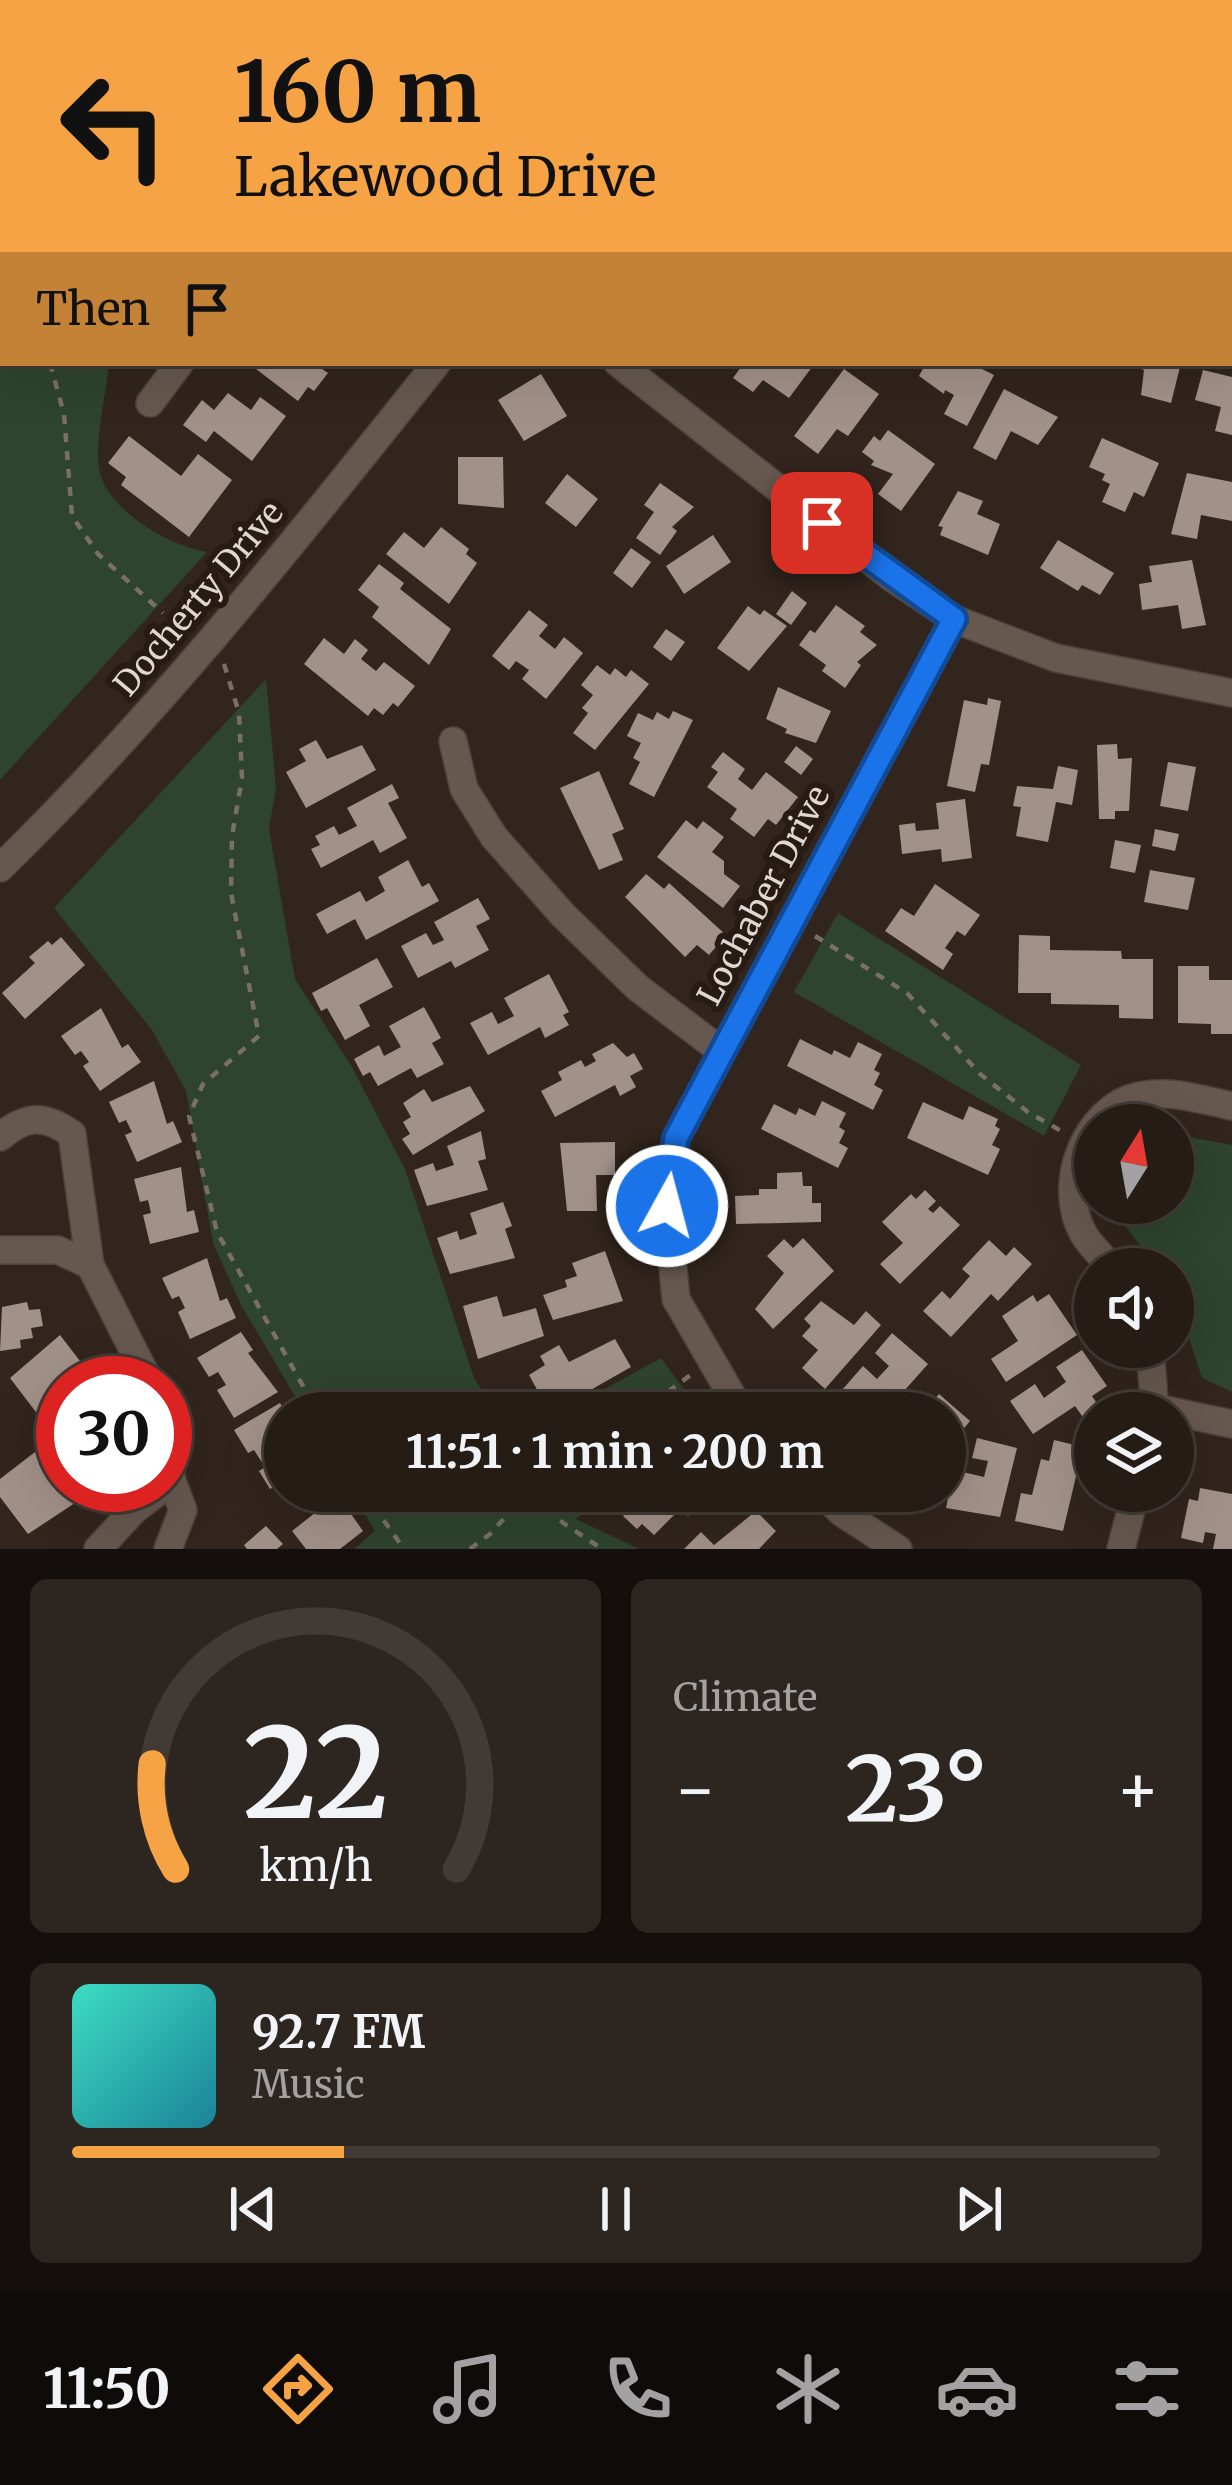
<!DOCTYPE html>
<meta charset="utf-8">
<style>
body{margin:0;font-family:Merriweather,serif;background:#2d251f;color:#f1f3f6;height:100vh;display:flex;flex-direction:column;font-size:45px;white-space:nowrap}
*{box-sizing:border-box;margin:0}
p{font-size:39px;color:#a3a1a1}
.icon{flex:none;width:66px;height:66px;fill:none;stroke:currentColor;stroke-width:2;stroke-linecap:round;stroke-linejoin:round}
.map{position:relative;height:1549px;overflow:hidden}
.details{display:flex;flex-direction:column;gap:30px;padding:30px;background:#140f0c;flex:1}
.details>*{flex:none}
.top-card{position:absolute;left:0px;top:0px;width:1233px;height:366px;box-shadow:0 12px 48px #0002,0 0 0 3px #423a35;background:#f5a345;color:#111;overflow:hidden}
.needle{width:78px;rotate:11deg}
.buttons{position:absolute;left:1074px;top:1104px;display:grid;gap:24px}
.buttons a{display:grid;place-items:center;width:120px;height:120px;border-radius:50%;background:#251c16;box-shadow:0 12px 48px #0002,0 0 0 3px #423a35;font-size:60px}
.speed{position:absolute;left:36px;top:1356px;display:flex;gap:24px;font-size:60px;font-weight:700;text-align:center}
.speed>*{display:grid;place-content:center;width:156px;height:156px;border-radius:50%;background:#251c16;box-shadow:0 12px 48px #0002,0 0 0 3px #423a35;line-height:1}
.speed .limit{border:18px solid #d22;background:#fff;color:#111}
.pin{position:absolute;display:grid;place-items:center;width:102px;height:102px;color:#fff;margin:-51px;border-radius:24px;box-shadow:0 6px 18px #0006}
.me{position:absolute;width:132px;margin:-66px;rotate:7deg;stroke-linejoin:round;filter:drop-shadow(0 0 9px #0008)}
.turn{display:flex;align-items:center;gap:42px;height:252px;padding:0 36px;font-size:54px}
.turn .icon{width:156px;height:156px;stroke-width:2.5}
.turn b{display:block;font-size:84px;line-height:102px}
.then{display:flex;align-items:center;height:114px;padding:0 36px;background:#0003;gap:24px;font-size:45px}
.big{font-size:90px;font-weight:700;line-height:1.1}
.details .card{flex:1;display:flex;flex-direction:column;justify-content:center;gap:18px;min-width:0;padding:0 42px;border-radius:18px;background:#2d251f}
.details .dial{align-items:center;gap:0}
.dial svg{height:312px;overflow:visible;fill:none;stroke:#423a35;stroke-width:7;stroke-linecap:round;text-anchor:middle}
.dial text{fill:#f1f3f6;stroke:none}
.song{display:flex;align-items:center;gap:36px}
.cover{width:144px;height:144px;border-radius:18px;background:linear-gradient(135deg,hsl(170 70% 55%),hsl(190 70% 35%))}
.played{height:12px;border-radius:6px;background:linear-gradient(90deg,#f5a345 25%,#423a35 25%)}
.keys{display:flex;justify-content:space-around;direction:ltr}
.heat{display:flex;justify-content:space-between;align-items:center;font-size:66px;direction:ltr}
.details .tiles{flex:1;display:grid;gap:30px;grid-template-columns:1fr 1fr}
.card:last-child{grid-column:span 2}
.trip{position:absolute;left:264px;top:1392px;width:702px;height:120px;border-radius:60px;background:#251c16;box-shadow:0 12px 48px #0002,0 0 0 3px #423a35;font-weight:700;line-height:120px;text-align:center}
.dock{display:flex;height:192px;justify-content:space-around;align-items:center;background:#0f0b09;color:#a3a1a1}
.dock .icon{width:84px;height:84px}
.dock .selected{color:#f5a345}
.dock b{font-size:54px;color:#f1f3f6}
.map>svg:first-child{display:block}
.green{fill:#2e442e}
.building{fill:#a29189}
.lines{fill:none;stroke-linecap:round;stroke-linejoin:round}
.street-casing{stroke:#4c423c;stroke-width:30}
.path{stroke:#796f68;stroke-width:4.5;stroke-dasharray:9 9;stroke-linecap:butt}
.street{stroke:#66584f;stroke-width:27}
.route-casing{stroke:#114b97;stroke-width:30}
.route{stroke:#1a73e8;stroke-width:21}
.labels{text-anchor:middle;stroke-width:12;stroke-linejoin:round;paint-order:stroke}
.street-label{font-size:33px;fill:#dfd7d2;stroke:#271b14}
</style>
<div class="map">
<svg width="1232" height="1549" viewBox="0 0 1232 1549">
<rect width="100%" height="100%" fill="#31251d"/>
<path class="green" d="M0,0H154L3,3V363H109C106,395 95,436 99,468C105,510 170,546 207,552L0,780Z
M266,679L276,788L269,829L295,979L352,1067L405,1169L474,1378L496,1413H305L241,1305L213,1243L186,1091L152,1030L54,908Z
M838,913L1081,1065L1044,1136L794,992Z
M1173,1134L1232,1145V1392L1202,1378L1173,1289V1269H1158L1108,1203H1173Z
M661,1358L699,1410L696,1413H561Z
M351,1491H607L576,1519L639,1549H354L375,1531Z"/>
<path class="building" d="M248,363H326L322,369L328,373L314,391L308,387L298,401Z
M744,363H815L789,398L763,380L753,392L733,378Z
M926,363H970L994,375L967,426L944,414L954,395L945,390L944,394L919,376Z
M1124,363H1181L1171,403L1141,395L1144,370Z
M844,369L879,394L848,436L837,429L818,454L794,436Z
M1203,370L1232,377V435L1215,431L1221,407L1195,400Z
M541,374L567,416L524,441L498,400Z
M1004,389L1058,417L1038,445L1011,431L996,460L973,448Z
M228,393L251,410L260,397L286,416L252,461L214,431L206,442L183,425L202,400L214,410Z
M888,430L935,464L901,511L878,494L893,474L871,465L874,461L862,452L874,436L880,441Z
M129,436L181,476L198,454L232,480L189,537L121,485L126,477L108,463Z
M1102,438L1159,463L1144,497L1134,492L1125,512L1102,502L1110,484L1102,480L1105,474L1089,467Z
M458,457H503L504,508L458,504Z
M1187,473L1232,482V521L1201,515L1197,539L1171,534Z
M567,474L598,499L576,527L545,503Z
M660,483L694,507L672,527L677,531L660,555L636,538L654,512L644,505Z
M958,491L983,501L977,514L1000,524L988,555L940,535L943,527L938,526Z
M441,527L469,549L466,554L477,563L449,604L386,554L404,532L424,548Z
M713,535L731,562L684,594L666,566Z
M1058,540L1114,573L1100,595L1082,585L1078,591L1040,568Z
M631,548L651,562L632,588L613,573Z
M1192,560L1206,625L1182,629L1178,605L1142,610L1139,584L1152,582L1149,566Z
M379,564L404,583L400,589L451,629L429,665L372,617L379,607L358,590Z
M792,591L807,603L791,625L776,614Z
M836,605L865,626L860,632L877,645L857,662L861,665L845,688L822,671L826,665L799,645L810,630L815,633Z
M748,606L760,615L764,610L787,626L749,671L717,648Z
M529,610L548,625L539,636L555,649L564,637L583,653L546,699L522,679L529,670L516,661L509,670L492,656Z
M666,629L685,642L671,661L653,647Z
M324,638L344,654L355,639L368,650L361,659L376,671L384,662L415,686L398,707L393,703L383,715L374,708L368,716L304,664Z
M597,665L610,675L615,668L626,677L631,670L649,684L595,750L573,733L588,713L582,708L593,695L581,685Z
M778,687L831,711L816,743L785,733L787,729L766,719Z
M988,698L1001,701L989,765L981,764L975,792L947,786L964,700L987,705Z
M673,711L693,720L654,797L629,784L640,762L633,758L641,743L627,736L638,713L653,720L657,712L669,719Z
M316,740L327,759L362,745L376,770L306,808L286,772L306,761L299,749Z
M1117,744L1118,759L1132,758L1129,811H1115V819H1099L1097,745Z
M796,746L813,759L801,775L784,762Z
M723,752L745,769L738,779L752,790L766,772L798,797L776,825L768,819L754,837L730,819L737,809L707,787L718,772L711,767Z
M1168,762L1196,767L1188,811L1160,806Z
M1058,766L1078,770L1072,805L1056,802L1048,842L1016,836L1021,807L1013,806L1017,786L1053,789Z
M599,771L624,829L612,834L623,860L599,870L560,788Z
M392,784L399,798L388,803L407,838L380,853L373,840L321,868L311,849L320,845L315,836L334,826L339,835L357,826L347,808Z
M965,799L972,858L942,862L941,849L902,854L899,825L915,823L916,831L939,829L936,803Z
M686,820L697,829L703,821L724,837L712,852L724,861V874L740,886L723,908L657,857Z
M1155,829L1179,834L1175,851L1152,846Z
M1115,840L1141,845L1135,873L1110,868Z
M408,860L422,887L429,883L439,901L366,940L355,919L327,934L316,914L360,891L366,902L385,891L378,877Z
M1150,870L1195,878L1188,910L1144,902Z
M646,874L664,889L669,883L726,935L709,955L697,945L685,957L625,897Z
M935,884L980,915L965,936L957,931L945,948L953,954L943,970L885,931L901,908L914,916Z
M478,898L490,919L476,926L489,950L455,968L451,961L418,978L401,946L426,933L433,945L444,940L434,922Z
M1019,935L1050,936V950L1121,951L1122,959H1153V1019L1119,1018V1005L1051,1004V993H1018Z
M61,937L85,965L25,1019L2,993L35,963L29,957L48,941L52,945Z
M377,958L393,987L359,1005L370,1026L345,1040L327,1008L321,1011L312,993Z
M1178,966H1209V980H1232V1034H1211V1024L1178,1023Z
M549,974L569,1012L563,1015L569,1025L545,1038L540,1027L488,1055L470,1023L492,1012L498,1024L514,1016L504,998Z
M424,1007L441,1038L432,1043L444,1064L417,1078L411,1068L378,1086L370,1072L363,1076L354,1059L379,1045L384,1056L401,1047L389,1026Z
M101,1008L122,1048L128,1044L141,1062L100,1091L83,1066L89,1062L81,1051L75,1055L61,1036Z
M800,1039L832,1055L834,1050L850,1058L858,1042L882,1054L874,1070L880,1073L874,1085L883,1090L873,1110L787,1066Z
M613,1043L627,1057L634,1053L643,1069L630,1076L636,1087L620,1096L615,1085L555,1117L541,1091L562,1080L558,1072L581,1060L585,1067L596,1061L592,1054Z
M154,1081L167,1124L173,1121L182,1142L137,1162L125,1135L132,1132L126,1120L119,1123L109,1102Z
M470,1086L485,1111L413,1155L402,1139L410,1134L403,1122L411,1117L403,1103L424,1089L432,1102Z
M822,1101L846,1113L839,1127L845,1131L839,1143L848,1148L838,1168L761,1129L774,1104L796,1115L799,1108L815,1116Z
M923,1102L963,1120L969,1106L998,1119L995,1126L1000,1129L992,1145L1000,1149L988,1175L907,1138Z
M481,1131L486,1159L478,1161L488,1190L427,1206L414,1170L433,1163L436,1171L454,1165L447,1146Z
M615,1142V1175H596L597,1211H567L560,1143Z
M181,1167L187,1212L194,1210L199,1232L150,1244L143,1215L151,1213L148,1200L140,1202L134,1179Z
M802,1172L803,1186H812V1203H821V1222L736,1224L735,1196L759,1195V1189H777V1173Z
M925,1190L936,1201L928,1209L933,1213L940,1206L960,1225L900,1284L880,1264L903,1243L882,1222L911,1194L916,1199Z
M503,1202L512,1226L505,1229L515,1258L450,1274L437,1238L457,1231L460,1240L477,1234L470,1213Z
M803,1238L834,1271L773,1329L755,1309L784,1273L767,1256L784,1239L793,1248Z
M989,1240L1006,1256L1014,1247L1032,1264L998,1301L991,1294L951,1337L923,1311L942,1291L950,1299L970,1276L962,1269Z
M605,1251L623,1301L553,1320L543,1295L567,1287L565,1280L577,1276L572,1263Z
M207,1258L220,1301L227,1298L236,1318L190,1339L178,1312L185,1308L179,1296L172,1299L162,1278Z
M1049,1294L1077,1335L1006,1382L991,1359L1018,1341L1002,1316L1033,1295L1037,1302Z
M497,1296L503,1317L536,1308L544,1336L478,1359L463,1306Z
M821,1301L854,1325L866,1311L881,1325L825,1389L802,1368L818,1350L802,1336L811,1326L804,1319Z
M27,1302L29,1310L40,1309L43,1326L31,1328L33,1338L20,1340L21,1348L0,1351L2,1307Z
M241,1332L253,1350L248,1353L278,1392L234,1418L217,1390L226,1385L218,1372L209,1377L197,1358Z
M892,1333L928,1364L896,1400L902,1404L893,1413L860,1409L852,1413L835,1398L863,1366L877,1379L889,1366L875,1353Z
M60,1335L80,1361L74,1366L87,1383H63V1404L42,1420L10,1378Z
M615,1339L631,1367L550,1413L529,1375L545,1365L540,1356L559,1345L569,1362Z
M1082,1350L1107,1386L1092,1396L1098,1405L1082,1416L1075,1406L1033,1434L1010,1401L1035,1384L1044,1398L1066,1382L1056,1367Z
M939,1394L970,1421L945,1451V1413H923Z
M280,1403L285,1411V1479L270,1489L259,1471L265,1467L254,1450L248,1453L234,1430Z
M977,1438L1017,1448L1000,1517L946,1508L954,1470L984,1477L988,1461L972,1458Z
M1054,1440L1083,1447L1063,1531L1015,1521L1021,1493L1032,1495L1041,1459L1049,1461Z
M35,1452L56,1488L60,1485L75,1503L28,1534L0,1497V1479Z
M1200,1488L1232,1494V1549H1213L1216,1534L1205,1532L1203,1543L1181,1538L1189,1499L1198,1501Z
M312,1491H335L363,1531L340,1549H306L292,1531L320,1509L308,1494Z
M662,1491H713L688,1516L680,1509L654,1535L642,1524L637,1529L623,1516L643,1496L651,1503Z
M756,1511L776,1531L759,1549H684L701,1532L714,1545Z
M266,1526L283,1544L277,1549H247L244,1545Z"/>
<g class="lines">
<g class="street-casing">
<path id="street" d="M1059,0L1060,3
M322,3L324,0
M710,3L712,0
M1230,161H1232
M618,363L891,577L954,619L1056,658L1232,693
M150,403L180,363
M453,741L464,789L494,837L563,915L638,988L720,1050
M0,868C160,712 298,537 437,363
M0,1137C26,1115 44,1114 72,1134L90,1265L150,1383
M0,1250H58L90,1265
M1113,1269C1104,1258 1090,1246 1083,1233C1056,1184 1085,1108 1139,1096C1170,1089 1202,1100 1232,1106
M1150,1347L1155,1413
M1156,1408L1232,1424
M742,1413L676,1299L667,1206L676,1138L954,619
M820,1491L842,1513L898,1549
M98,1549L134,1510L172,1481L165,1447
M168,1549L183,1510L172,1481
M1121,1549L1136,1491"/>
</g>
<path class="path" d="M0,49H3
M50,363L64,414L72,516L98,554L163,613
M224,664L239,713L242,778L232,836L231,893L259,1036L203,1084L189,1116L217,1232L318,1413
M815,936L907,993L980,1074L1028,1112L1063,1132
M639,1413L692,1374
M363,1491L404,1549
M540,1491L559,1520L602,1549
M470,1549L490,1534L529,1491"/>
<use href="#street" class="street"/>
</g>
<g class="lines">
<g class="route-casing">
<path id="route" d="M667,1206L676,1138L954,619L822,523"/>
</g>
<use href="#route" class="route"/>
</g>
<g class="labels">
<g class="street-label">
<text transform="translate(198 598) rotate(-50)" y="12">Docherty Drive</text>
<text transform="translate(763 895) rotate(-62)" y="12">Lochaber Drive</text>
</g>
</g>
</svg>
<div class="buttons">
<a><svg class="needle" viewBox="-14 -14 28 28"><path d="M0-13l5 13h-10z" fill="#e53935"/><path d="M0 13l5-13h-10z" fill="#a3a1a1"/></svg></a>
<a><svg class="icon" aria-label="sound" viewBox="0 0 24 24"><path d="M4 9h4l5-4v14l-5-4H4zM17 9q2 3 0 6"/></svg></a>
<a><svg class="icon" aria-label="layers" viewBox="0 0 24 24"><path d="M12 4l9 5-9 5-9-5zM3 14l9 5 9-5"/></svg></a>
</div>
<div class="speed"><div class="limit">30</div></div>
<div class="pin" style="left:822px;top:523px;background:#d93025"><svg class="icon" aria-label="arrive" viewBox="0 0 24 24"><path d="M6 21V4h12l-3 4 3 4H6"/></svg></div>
<svg class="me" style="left:667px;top:1206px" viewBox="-20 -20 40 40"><circle r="17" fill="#1a73e8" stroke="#fff" stroke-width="3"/><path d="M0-11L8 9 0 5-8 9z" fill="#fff"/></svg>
<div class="trip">11:51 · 1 min · 200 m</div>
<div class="top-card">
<div class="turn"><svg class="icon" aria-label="left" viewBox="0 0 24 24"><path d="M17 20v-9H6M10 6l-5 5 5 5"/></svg><div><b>160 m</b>Lakewood Drive</div></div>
<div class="then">Then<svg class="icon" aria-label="arrive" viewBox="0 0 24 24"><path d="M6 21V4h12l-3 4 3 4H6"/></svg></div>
</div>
</div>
<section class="details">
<div class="tiles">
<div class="card dial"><svg viewBox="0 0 100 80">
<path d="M14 69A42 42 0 1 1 86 69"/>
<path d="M14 69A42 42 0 0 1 8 42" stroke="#f5a345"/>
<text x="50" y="56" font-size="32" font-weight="700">22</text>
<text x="50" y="72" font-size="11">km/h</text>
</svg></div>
<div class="card"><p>Climate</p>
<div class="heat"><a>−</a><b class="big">23°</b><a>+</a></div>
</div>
<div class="card">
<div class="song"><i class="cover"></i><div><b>92.7 FM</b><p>Music</p></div></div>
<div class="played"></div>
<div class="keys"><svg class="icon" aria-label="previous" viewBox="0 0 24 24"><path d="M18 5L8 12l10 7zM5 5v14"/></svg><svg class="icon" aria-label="pause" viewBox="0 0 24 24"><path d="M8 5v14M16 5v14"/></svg><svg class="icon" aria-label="next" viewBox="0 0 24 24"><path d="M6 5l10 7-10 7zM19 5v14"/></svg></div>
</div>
</div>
</section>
<nav class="dock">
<b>11:50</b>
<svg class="icon selected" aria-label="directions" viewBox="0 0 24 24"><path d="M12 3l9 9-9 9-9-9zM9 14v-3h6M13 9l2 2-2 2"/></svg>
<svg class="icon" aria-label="music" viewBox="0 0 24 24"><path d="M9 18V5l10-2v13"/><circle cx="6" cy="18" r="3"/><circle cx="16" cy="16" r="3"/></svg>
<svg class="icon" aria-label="phone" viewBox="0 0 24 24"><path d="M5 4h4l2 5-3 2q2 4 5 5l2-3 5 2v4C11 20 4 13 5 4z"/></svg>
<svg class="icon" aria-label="climate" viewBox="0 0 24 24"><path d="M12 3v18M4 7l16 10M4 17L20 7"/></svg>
<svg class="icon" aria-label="car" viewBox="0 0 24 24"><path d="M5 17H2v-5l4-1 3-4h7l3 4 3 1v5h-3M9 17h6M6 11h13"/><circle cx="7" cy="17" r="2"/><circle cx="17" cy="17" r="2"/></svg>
<svg class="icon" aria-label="filters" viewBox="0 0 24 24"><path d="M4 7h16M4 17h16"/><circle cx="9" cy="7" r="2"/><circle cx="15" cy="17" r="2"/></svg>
</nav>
